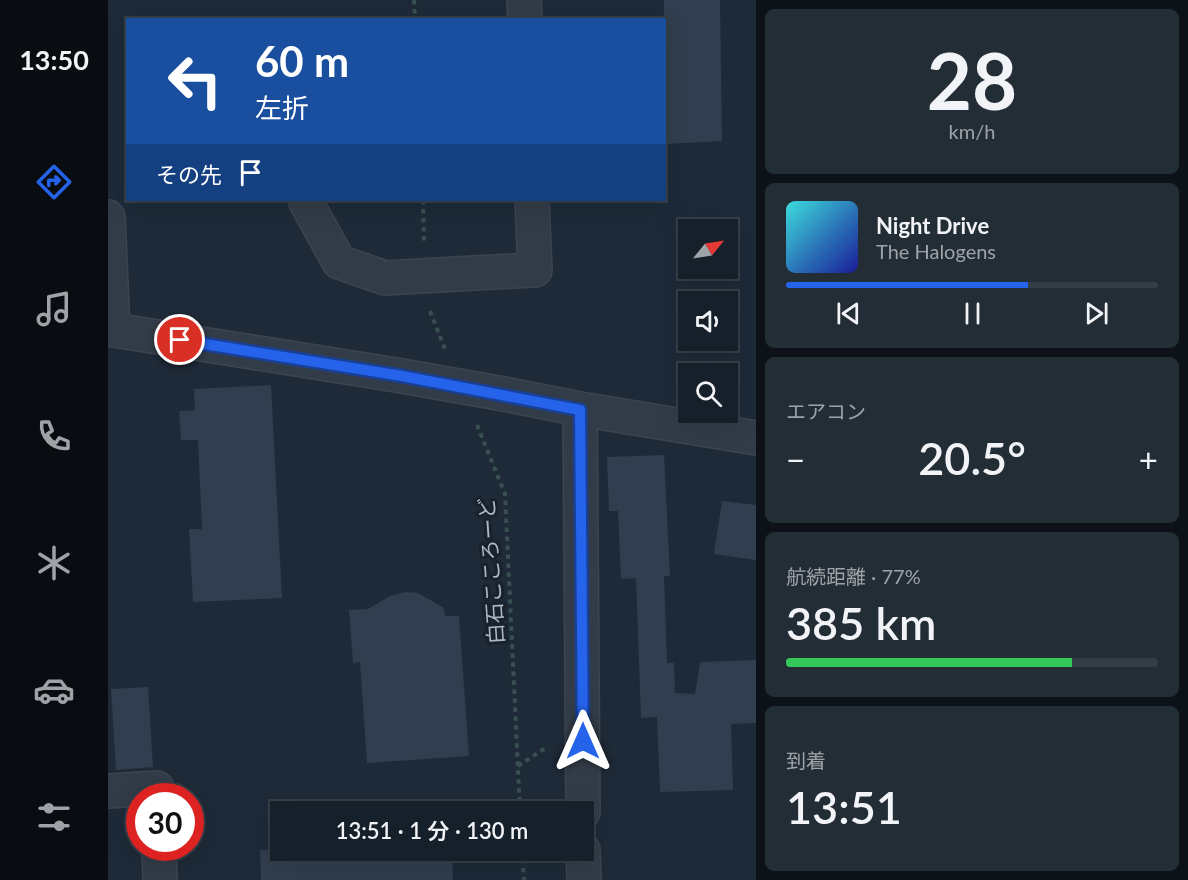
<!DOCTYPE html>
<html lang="ja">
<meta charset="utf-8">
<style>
body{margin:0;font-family:Lato,"Noto Sans JP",sans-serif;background:#232d36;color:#f1f3f6;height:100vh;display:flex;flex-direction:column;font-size:22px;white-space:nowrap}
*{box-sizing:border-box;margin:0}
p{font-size:20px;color:#9ea3a8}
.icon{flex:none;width:33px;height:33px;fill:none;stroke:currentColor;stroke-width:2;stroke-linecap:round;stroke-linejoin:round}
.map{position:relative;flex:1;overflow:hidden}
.panel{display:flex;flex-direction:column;gap:9px;padding:9px;background:#0c1217;width:432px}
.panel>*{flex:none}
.top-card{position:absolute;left:18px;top:18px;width:540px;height:183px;border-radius:0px;box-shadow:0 6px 24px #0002,0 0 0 2px #353e47;background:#1a4fa0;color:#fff;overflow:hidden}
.needle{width:39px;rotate:60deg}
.buttons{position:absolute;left:570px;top:219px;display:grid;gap:12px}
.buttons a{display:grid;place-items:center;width:60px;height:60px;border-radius:0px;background:#16202a;box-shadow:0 6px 24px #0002,0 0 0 2px #353e47;font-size:30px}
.speed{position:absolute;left:18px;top:783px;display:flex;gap:12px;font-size:30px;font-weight:700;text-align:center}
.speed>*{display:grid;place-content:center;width:78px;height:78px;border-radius:50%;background:#16202a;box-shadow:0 6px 24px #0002,0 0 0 2px #353e47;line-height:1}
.speed .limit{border:9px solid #d22;background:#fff;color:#111}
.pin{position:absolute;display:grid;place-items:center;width:51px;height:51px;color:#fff;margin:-26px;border:3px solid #fff;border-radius:50%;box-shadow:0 2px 6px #0007}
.me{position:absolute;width:66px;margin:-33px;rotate:0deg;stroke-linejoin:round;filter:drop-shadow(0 0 4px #0008)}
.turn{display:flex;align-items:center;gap:21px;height:126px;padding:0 30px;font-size:27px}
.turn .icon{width:78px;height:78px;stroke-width:2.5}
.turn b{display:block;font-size:42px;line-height:51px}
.then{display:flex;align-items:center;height:57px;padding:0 30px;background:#0003;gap:12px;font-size:22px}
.big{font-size:45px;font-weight:600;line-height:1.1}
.panel .card{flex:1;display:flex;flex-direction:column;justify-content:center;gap:9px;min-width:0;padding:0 21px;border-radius:9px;background:#232d36}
.panel .dial{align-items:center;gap:0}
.dial b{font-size:78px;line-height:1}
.song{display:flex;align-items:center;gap:18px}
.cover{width:72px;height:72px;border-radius:9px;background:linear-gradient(135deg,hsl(180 70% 55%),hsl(240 70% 35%))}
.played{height:6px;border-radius:3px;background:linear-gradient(90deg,#2563eb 65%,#353e47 65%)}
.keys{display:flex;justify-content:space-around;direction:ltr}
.heat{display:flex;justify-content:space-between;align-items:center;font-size:33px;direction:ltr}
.charge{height:9px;border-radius:4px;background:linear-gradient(90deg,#34c759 77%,#353e47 0)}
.trip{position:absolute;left:162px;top:801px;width:324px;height:60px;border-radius:0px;background:#16202a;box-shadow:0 6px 24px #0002,0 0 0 2px #353e47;font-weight:600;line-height:60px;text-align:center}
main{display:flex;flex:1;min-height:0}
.dock{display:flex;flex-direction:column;width:108px;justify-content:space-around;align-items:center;background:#090d11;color:#9ea3a8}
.dock .icon{width:42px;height:42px}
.dock .selected{color:#2563eb}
.dock b{font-size:27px;color:#f1f3f6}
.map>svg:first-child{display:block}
.building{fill:#303e4f}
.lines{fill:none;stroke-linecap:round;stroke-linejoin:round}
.minor-casing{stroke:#3b4552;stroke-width:36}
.path{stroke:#395051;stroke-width:4;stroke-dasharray:4.5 4.5;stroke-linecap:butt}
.minor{stroke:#323c48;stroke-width:33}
.minor-bridge-casing{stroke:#3b4552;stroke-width:36;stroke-linecap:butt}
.minor-bridge{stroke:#323c48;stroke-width:33}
.route-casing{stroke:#184099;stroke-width:15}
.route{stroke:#2563eb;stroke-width:10}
.labels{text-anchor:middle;stroke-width:6;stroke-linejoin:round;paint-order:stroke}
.street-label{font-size:21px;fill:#acb7c5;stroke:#18212c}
</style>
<main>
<nav class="dock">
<b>13:50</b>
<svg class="icon selected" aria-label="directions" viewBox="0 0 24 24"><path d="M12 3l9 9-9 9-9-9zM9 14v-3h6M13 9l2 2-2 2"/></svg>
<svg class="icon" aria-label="music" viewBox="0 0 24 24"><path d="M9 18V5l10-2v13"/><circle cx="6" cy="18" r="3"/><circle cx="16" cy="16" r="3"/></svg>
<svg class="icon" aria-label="phone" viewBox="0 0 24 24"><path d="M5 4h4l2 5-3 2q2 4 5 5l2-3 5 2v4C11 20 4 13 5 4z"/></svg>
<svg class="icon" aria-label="climate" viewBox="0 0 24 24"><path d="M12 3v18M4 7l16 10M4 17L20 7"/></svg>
<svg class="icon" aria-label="car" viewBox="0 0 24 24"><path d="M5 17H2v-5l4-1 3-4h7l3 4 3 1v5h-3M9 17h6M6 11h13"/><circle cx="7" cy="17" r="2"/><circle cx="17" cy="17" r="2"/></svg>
<svg class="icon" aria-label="filters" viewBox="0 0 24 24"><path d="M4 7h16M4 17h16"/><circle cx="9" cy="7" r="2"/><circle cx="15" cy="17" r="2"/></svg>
</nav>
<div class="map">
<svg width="648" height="880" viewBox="0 0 648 880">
<rect width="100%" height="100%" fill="#1e2a38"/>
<path class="building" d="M556,0H612L614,141L556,144Z
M163,385L174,598L85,602L81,529H94L90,440H73L71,411L87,410L86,389Z
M556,455L562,576H556L559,663H566L567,693L587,694L592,662L648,660V723L623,724L625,790L552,792L549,717L533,718L528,578L513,579L510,511H501L499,457Z
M614,501L648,505V560L606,554Z
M297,592L310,593L336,608L337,616H351L361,756L259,763L252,662L245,663L241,610L260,609L282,596Z
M40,687L45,767L8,770L3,689Z
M152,850H344L345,880H153Z"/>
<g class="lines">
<g class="minor-casing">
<path id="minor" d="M416,0L417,20
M198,202L231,262L277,278
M0,217L5,329
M366,273L427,270L424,200
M0,329L294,376
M396,394L472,409L648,438
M472,409L475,812
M0,791L49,788V796
M51,848L52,880
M475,850L476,880"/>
</g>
<path class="path" d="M306,0L307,20
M315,200L316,242
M322,311L337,349
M369,425L397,494L412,812
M410,766L439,747
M414,850L416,880"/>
<use href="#minor" class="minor"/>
<g class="minor-bridge-casing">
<path id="minor-bridge" d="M277,278L366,273
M294,376L396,394"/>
</g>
<use href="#minor-bridge" class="minor-bridge"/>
</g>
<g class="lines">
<g class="route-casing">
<path id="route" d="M72,340L294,376L472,410L475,741"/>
</g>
<use href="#route" class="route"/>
</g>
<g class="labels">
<g class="street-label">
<text transform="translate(384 571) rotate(-94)" y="7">白石こころーど</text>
</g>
</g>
</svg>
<div class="buttons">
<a><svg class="needle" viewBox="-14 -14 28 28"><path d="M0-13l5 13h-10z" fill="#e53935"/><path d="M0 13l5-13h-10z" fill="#9ea3a8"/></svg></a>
<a><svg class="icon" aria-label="sound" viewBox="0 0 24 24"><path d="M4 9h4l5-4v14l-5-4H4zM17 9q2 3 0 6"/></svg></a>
<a><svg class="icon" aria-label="search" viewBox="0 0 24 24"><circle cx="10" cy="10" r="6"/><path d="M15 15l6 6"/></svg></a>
</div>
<div class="speed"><div class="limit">30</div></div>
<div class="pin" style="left:72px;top:340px;background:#d93025"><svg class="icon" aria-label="arrive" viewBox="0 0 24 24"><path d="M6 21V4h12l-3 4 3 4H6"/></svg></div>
<svg class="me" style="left:475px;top:741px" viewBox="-20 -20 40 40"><path d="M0-17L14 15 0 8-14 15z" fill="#2563eb" stroke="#fff" stroke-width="4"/></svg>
<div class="trip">13:51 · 1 分 · 130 m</div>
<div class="top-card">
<div class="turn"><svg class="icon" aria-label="left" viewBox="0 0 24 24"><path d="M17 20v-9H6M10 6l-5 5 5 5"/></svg><div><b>60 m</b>左折</div></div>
<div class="then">その先<svg class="icon" aria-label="arrive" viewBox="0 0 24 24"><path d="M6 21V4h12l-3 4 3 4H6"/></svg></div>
</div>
</div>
<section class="panel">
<div class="card dial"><b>28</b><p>km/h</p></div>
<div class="card">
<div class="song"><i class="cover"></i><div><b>Night Drive</b><p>The Halogens</p></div></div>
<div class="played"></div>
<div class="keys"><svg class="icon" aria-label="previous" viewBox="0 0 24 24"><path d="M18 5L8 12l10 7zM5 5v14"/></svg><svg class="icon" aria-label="pause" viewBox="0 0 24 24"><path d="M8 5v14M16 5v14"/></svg><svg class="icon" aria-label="next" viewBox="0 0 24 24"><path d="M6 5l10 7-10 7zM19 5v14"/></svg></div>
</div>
<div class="card"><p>エアコン</p>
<div class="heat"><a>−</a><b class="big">20.5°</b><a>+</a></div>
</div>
<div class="card"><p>航続距離 · 77%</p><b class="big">385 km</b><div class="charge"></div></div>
<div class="card"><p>到着</p><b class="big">13:51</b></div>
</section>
</main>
